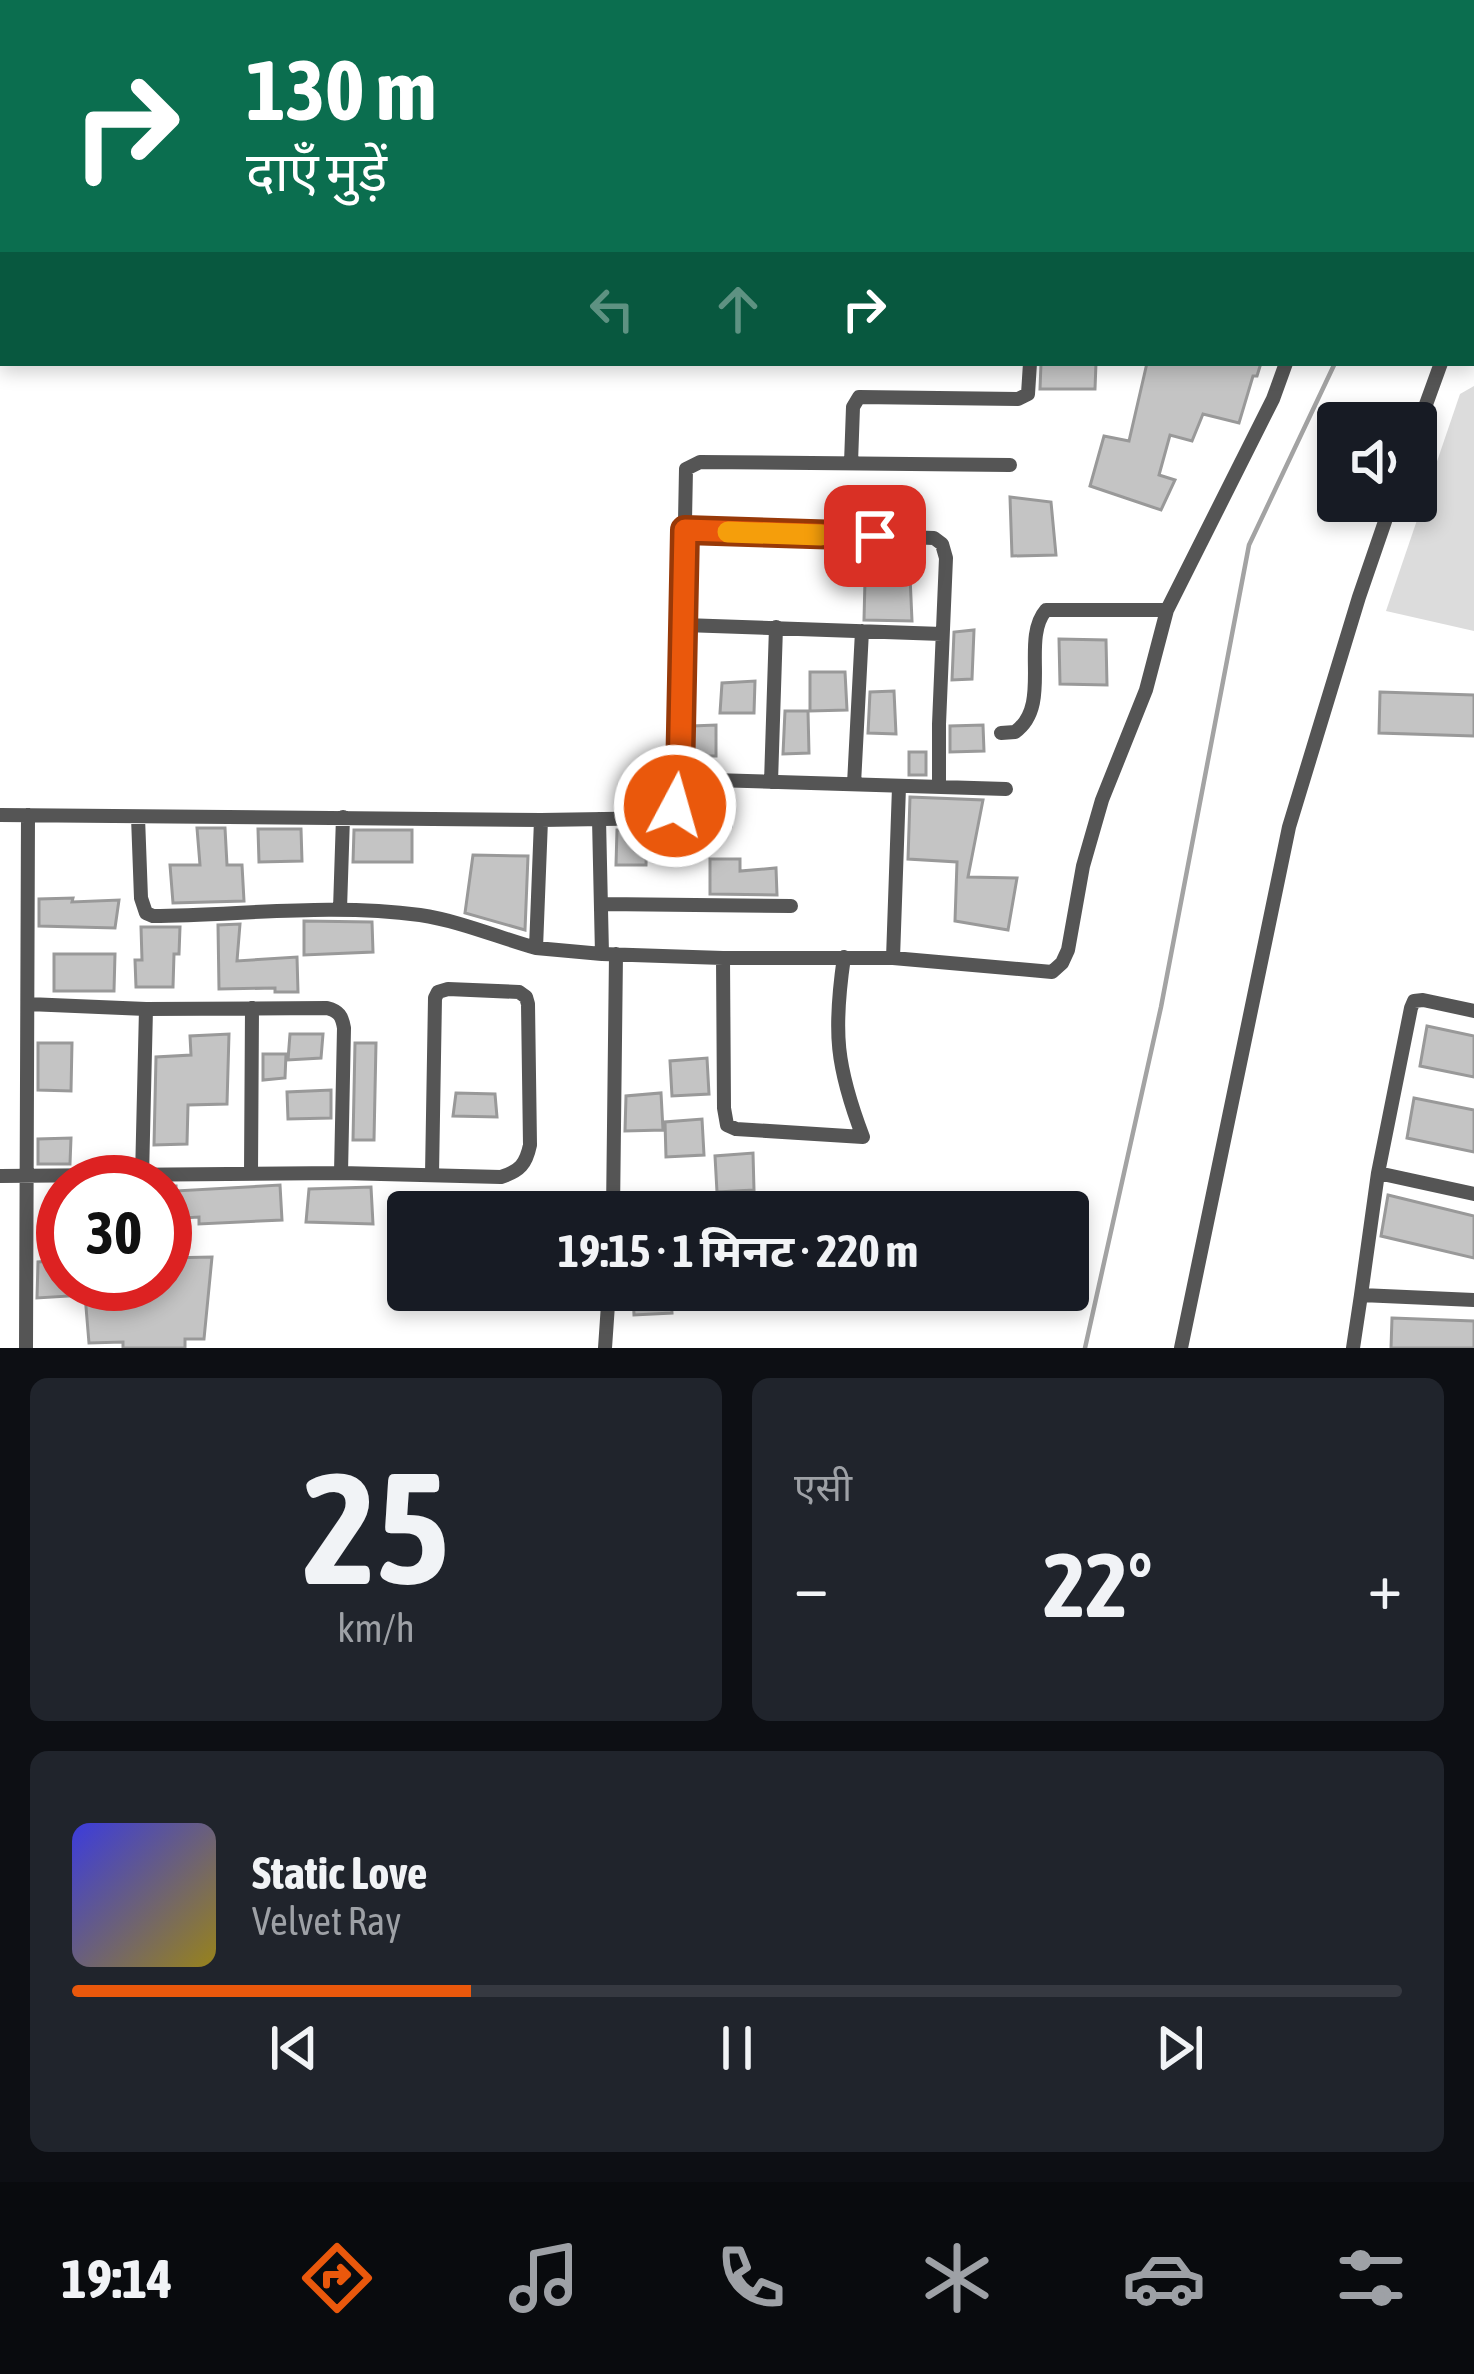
<!DOCTYPE html>
<html lang="hi">
<meta charset="utf-8">
<style>
body{margin:0;font-family:"Asap Condensed","Noto Sans Devanagari",sans-serif;background:#20242c;color:#f1f3f6;height:100vh;display:flex;flex-direction:column;font-size:45px;white-space:nowrap}
*{box-sizing:border-box;margin:0}
p{font-size:39px;color:#9ea1a6}
.icon{flex:none;width:66px;height:66px;fill:none;stroke:currentColor;stroke-width:2;stroke-linecap:round;stroke-linejoin:round}
.map{position:relative;height:1348px;overflow:hidden}
.panel{display:flex;flex-direction:column;gap:30px;padding:30px;background:#0d0f14;flex:1}
.panel>*{flex:none}
.guide{position:absolute;left:0px;top:0px;width:1476px;height:366px;box-shadow:0 6px 18px #0003;background:#0b6e4f;color:#fff;overflow:hidden}
.controls{position:absolute;left:1317px;top:402px;display:grid;gap:24px}
.controls a{display:grid;place-items:center;width:120px;height:120px;border-radius:12px;background:#171b24;box-shadow:0 6px 18px #0003;font-size:60px}
.speed{position:absolute;left:36px;top:1155px;display:flex;gap:24px;font-size:60px;font-weight:700;text-align:center}
.speed>*{display:grid;place-content:center;width:156px;height:156px;border-radius:50%;background:#171b24;box-shadow:0 6px 18px #0003;line-height:1}
.speed .limit{border:18px solid #d22;background:#fff;color:#111}
.pin{position:absolute;display:grid;place-items:center;width:102px;height:102px;color:#fff;margin:-51px;border-radius:24px;box-shadow:0 6px 18px #0006}
.me{position:absolute;width:132px;margin:-66px;rotate:6deg;stroke-linejoin:round;filter:drop-shadow(0 0 9px #0008)}
.turn{display:flex;align-items:center;gap:42px;height:252px;padding:0 48px;font-size:54px}
.turn .icon{width:156px;height:156px;stroke-width:2.5}
.turn b{display:block;font-size:84px;line-height:102px}
.lanes{display:flex;align-items:center;height:114px;padding:0 48px;background:#0003;justify-content:center;gap:60px;direction:ltr}
.lanes .off{opacity:.35}
.big{font-size:90px;font-weight:700;line-height:1.1}
.panel .card{flex:1;display:flex;flex-direction:column;justify-content:center;gap:18px;min-width:0;padding:0 42px;border-radius:18px;background:#20242c}
.panel .dial{align-items:center;gap:0}
.dial b{font-size:156px;line-height:1}
.song{display:flex;align-items:center;gap:36px}
.cover{width:144px;height:144px;border-radius:18px;background:linear-gradient(135deg,hsl(240 70% 55%),hsl(50 70% 35%))}
.played{height:12px;border-radius:6px;background:linear-gradient(90deg,#ea580c 30%,#363941 30%)}
.keys{display:flex;justify-content:space-around;direction:ltr}
.heat{display:flex;justify-content:space-between;align-items:center;font-size:66px;direction:ltr}
.panel .tiles{flex:1;display:grid;gap:30px;grid-template-columns:1fr 1fr}
.card:last-child{grid-column:span 2}
.trip{position:absolute;left:387px;top:1191px;width:702px;height:120px;border-radius:12px;background:#171b24;box-shadow:0 6px 18px #0003;font-weight:700;line-height:120px;text-align:center}
.dock{display:flex;height:192px;justify-content:space-around;align-items:center;background:#090b0e;color:#9ea1a6}
.dock .icon{width:84px;height:84px}
.dock .current{color:#ea580c}
.dock b{font-size:54px;color:#f1f3f6}
.map>svg:first-child{display:block}
.green{fill:#dcdcdc}
.lines{fill:none;stroke-linecap:round;stroke-linejoin:round}
.stream{stroke:#a3a3a3;stroke-width:4.5}
.building{fill:#c4c4c4;stroke:#999;stroke-width:3}
.street{stroke:#555;stroke-width:14}
.route-casing{stroke:#983908;stroke-width:30}
.route{stroke:#ea580c;stroke-width:21}
.slow{stroke:#f59e0b;stroke-width:21}
</style>
<div class="map">
<svg width="1474" height="1348" viewBox="0 0 1474 1348">
<rect width="100%" height="100%" fill="#fff"/>
<path class="green" d="M1474,386V631L1386,611L1460,394Z"/>
<g class="lines">
<path class="stream" d="M1473,70L1474,68
M1085,1348L1161,1007L1249,545L1335,363"/>
</g>
<path class="building" d="M1041,363H1096L1095,389H1040Z
M1147,363H1261L1257,376H1253L1239,423L1203,414L1192,441L1170,435L1159,475L1175,480L1161,510L1090,486L1104,436L1129,441Z
M1010,497L1051,502L1056,555L1012,556Z
M910,576L912,621L864,620L865,580Z
M974,630L972,679L952,680L954,632Z
M1059,639L1106,640L1107,685L1060,684Z
M810,672H845L847,710L810,711Z
M755,681L754,713H720L722,683Z
M894,691L896,734L868,733L870,692Z
M1380,692L1474,695V736L1379,733Z
M785,711H808L809,753L783,754Z
M716,725V756H692V726Z
M983,725L984,751L950,752V726Z
M909,752H926V775H909Z
M702,791L731,792V826H701Z
M910,797L983,800L968,877L1017,878L1008,930L955,921L957,862L908,859Z
M197,828H225L227,865H242L244,901L173,903L170,865H200Z
M258,829H301L302,861L259,862Z
M354,830H412V862H353Z
M617,830H647L646,865H616Z
M473,855L528,856L525,930L465,913Z
M710,859H740V871L776,868L777,895L710,894Z
M73,898L72,902L119,900L115,928L39,926V899Z
M304,921L372,922L373,952L304,955Z
M240,924L237,961L297,957L298,992H275V988L219,989L218,925Z
M141,927H180L179,954H174L173,987H136L135,960H142Z
M54,954H115L114,991H54Z
M1427,1026L1474,1036V1077L1420,1066Z
M229,1034L227,1104L188,1105L187,1144L154,1145L156,1057L191,1055L190,1036Z
M290,1034H323L321,1058L288,1060Z
M38,1043H72L71,1091L38,1090Z
M355,1043H376L374,1140H353Z
M263,1054H286L285,1078L263,1080Z
M707,1058L709,1094L672,1096L670,1061Z
M331,1090V1118L288,1119L287,1092Z
M456,1093L495,1094L497,1117L453,1116Z
M661,1093L663,1130L625,1131L626,1096Z
M1414,1098L1474,1110V1152L1407,1138Z
M702,1119L704,1155L666,1157L665,1122Z
M71,1138L70,1164H38V1139Z
M753,1153L754,1190L717,1192L715,1156Z
M280,1185L282,1220L199,1224V1217L165,1219V1186H176V1191Z
M371,1187L373,1224L306,1222L309,1189Z
M1388,1195L1474,1216V1258L1381,1236Z
M212,1257L204,1339H185V1348H123V1342L89,1343L85,1295L37,1298L38,1262L63,1260V1284H165V1258Z
M633,1290H671L672,1313L634,1315Z
M1392,1318L1474,1321V1348H1391Z"/>
<g class="lines">
<path class="street" d="M89,3L92,0
M1332,3V0
M1436,3L1437,0
M0,5L6,0
M0,83L3,80
M1473,283L1474,281
M1416,432L1441,363
M851,463L853,407L859,397L1018,399L1028,394L1030,363
M685,530L934,538L942,544L946,558L939,724V786
M684,625L942,634
M1001,733L1015,732C1053,705 1020,640 1046,610H1167
M680,779L1006,789
M771,782L776,627
M854,784L862,631
M0,815L541,820L666,818L673,814L680,779L686,469L700,462L1010,465
M138,817L141,898L146,913L153,916C242,915 331,903 420,915C460,921 497,937 536,948
M599,819L602,954
M541,820L536,948L602,954L723,958H893L1052,972L1062,963L1068,950L1083,866L1102,800L1146,690L1167,610L1273,399L1286,363
M603,904L791,906
M340,909L343,817
M723,958L724,1108L727,1125L736,1129L863,1137C836,1066 833,1032 844,957
M893,958L899,787
M28,1004L146,1009L327,1008C339,1011 342,1016 344,1028L341,1173
M251,1173L252,1008
M1378,1173L1474,1194
M0,1176L341,1173L501,1177C520,1171 526,1164 530,1145L528,1004L526,997L519,992L448,989L438,992L435,998L432,1175
M142,1177L146,1009
M613,1212L616,954
M1361,1295L1378,1173L1411,1008L1414,1001L1423,1000L1474,1011
M26,1348L28,815
M605,1348L609,1290
M1181,1348L1289,827L1359,597L1392,501
M1353,1348L1361,1295L1474,1300"/>
</g>
<g class="lines">
<g class="route-casing">
<path id="route" d="M675,806L680,779L685,530L875,536"/>
</g>
<use href="#route" class="route"/>
<path class="slow" d="M728,532L821,535"/>
</g>
</svg>
<div class="controls">
<a><svg class="icon" aria-label="sound" viewBox="0 0 24 24"><path d="M4 9h4l5-4v14l-5-4H4zM17 9q2 3 0 6"/></svg></a>
</div>
<div class="speed"><div class="limit">30</div></div>
<div class="pin" style="left:875px;top:536px;background:#d93025"><svg class="icon" aria-label="arrive" viewBox="0 0 24 24"><path d="M6 21V4h12l-3 4 3 4H6"/></svg></div>
<svg class="me" style="left:675px;top:806px" viewBox="-20 -20 40 40"><circle r="17" fill="#ea580c" stroke="#fff" stroke-width="3"/><path d="M0-11L8 9 0 5-8 9z" fill="#fff"/></svg>
<div class="trip">19:15 · 1 मिनट · 220 m</div>
<div class="guide">
<div class="turn"><svg class="icon" aria-label="right" viewBox="0 0 24 24"><path d="M7 20v-9h11M14 6l5 5-5 5"/></svg><div><b>130 m</b>दाएँ मुड़ें</div></div>
<div class="lanes"><svg class="icon off" aria-label="left" viewBox="0 0 24 24"><path d="M17 20v-9H6M10 6l-5 5 5 5"/></svg><svg class="icon off" aria-label="ahead" viewBox="0 0 24 24"><path d="M12 20V5M6 11l6-6 6 6"/></svg><svg class="icon" aria-label="right" viewBox="0 0 24 24"><path d="M7 20v-9h11M14 6l5 5-5 5"/></svg></div>
</div>
</div>
<section class="panel">
<div class="tiles">
<div class="card dial"><b>25</b><p>km/h</p></div>
<div class="card"><p>एसी</p>
<div class="heat"><a>−</a><b class="big">22°</b><a>+</a></div>
</div>
<div class="card">
<div class="song"><i class="cover"></i><div><b>Static Love</b><p>Velvet Ray</p></div></div>
<div class="played"></div>
<div class="keys"><svg class="icon" aria-label="previous" viewBox="0 0 24 24"><path d="M18 5L8 12l10 7zM5 5v14"/></svg><svg class="icon" aria-label="pause" viewBox="0 0 24 24"><path d="M8 5v14M16 5v14"/></svg><svg class="icon" aria-label="next" viewBox="0 0 24 24"><path d="M6 5l10 7-10 7zM19 5v14"/></svg></div>
</div>
</div>
</section>
<nav class="dock">
<b>19:14</b>
<svg class="icon current" aria-label="directions" viewBox="0 0 24 24"><path d="M12 3l9 9-9 9-9-9zM9 14v-3h6M13 9l2 2-2 2"/></svg>
<svg class="icon" aria-label="music" viewBox="0 0 24 24"><path d="M9 18V5l10-2v13"/><circle cx="6" cy="18" r="3"/><circle cx="16" cy="16" r="3"/></svg>
<svg class="icon" aria-label="phone" viewBox="0 0 24 24"><path d="M5 4h4l2 5-3 2q2 4 5 5l2-3 5 2v4C11 20 4 13 5 4z"/></svg>
<svg class="icon" aria-label="climate" viewBox="0 0 24 24"><path d="M12 3v18M4 7l16 10M4 17L20 7"/></svg>
<svg class="icon" aria-label="car" viewBox="0 0 24 24"><path d="M5 17H2v-5l4-1 3-4h7l3 4 3 1v5h-3M9 17h6M6 11h13"/><circle cx="7" cy="17" r="2"/><circle cx="17" cy="17" r="2"/></svg>
<svg class="icon" aria-label="filters" viewBox="0 0 24 24"><path d="M4 7h16M4 17h16"/><circle cx="9" cy="7" r="2"/><circle cx="15" cy="17" r="2"/></svg>
</nav>
